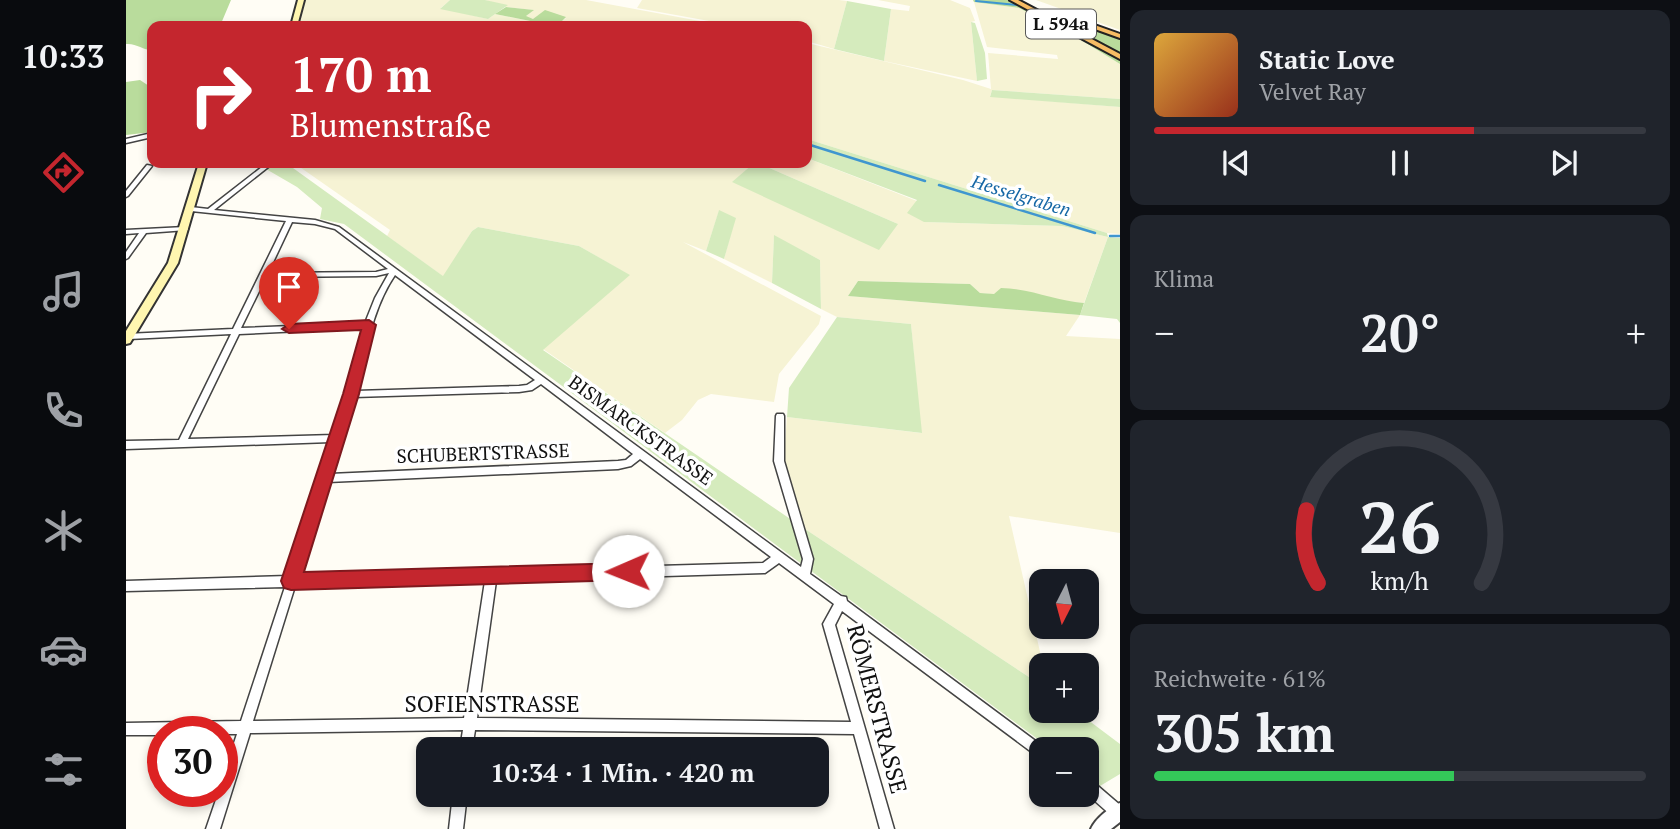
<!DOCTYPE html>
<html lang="de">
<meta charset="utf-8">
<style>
body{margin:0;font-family:"PT Serif",serif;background:#20242c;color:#f1f3f6;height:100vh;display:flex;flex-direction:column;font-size:26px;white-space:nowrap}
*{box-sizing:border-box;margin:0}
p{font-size:23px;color:#9ea1a6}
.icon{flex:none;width:38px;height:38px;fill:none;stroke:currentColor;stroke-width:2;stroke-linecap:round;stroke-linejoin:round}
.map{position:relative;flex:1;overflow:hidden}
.side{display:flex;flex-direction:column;gap:10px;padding:10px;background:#0d0f14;width:560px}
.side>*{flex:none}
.top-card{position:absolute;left:21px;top:21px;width:665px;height:147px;border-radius:14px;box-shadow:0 4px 10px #0003;background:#c4262e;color:#fff;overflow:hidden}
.needle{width:46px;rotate:186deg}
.buttons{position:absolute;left:903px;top:569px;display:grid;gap:14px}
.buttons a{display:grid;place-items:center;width:70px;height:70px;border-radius:14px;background:#171b24;box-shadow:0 4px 10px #0003;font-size:35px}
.speed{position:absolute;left:21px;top:716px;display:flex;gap:14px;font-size:35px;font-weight:700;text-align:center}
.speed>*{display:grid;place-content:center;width:91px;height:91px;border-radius:50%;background:#171b24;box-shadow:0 4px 10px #0003;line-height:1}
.speed .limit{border:10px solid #d22;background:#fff;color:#111}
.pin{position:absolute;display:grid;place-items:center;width:60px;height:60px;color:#fff;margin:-72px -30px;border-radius:50% 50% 50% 0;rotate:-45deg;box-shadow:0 0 7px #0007}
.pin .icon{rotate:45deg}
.me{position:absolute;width:77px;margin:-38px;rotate:269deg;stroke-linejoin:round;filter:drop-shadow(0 0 5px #0008)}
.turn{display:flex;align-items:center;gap:24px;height:147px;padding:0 28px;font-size:32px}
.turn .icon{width:91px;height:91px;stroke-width:2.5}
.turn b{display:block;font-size:49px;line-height:60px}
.big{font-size:52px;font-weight:700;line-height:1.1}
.side .card{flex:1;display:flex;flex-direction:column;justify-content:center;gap:10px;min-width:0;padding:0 24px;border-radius:14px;background:#20242c}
.side .dial{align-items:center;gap:0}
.dial svg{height:182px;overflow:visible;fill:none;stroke:#363941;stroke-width:7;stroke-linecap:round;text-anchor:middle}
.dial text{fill:#f1f3f6;stroke:none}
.song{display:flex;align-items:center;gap:21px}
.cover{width:84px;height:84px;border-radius:10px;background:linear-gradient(135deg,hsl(40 70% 55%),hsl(10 70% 35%))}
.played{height:7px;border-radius:4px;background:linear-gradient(90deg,#c4262e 65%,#363941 65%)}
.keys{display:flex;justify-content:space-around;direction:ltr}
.heat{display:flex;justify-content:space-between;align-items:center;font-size:38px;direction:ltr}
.charge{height:10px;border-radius:5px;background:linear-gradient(90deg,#34c759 61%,#363941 0)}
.trip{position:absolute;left:290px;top:737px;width:413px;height:70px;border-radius:14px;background:#171b24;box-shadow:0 4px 10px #0003;font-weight:700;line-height:70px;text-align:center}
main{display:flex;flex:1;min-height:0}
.tab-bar{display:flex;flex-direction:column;width:126px;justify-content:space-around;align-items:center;background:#090b0e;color:#9ea1a6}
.tab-bar .icon{width:49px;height:49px}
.tab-bar .current{color:#c4262e}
.tab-bar b{font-size:32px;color:#f1f3f6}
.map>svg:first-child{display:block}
.farmland{fill:#f6f3d4}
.green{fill:#d5ebbd}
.forest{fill:#b9dc9c}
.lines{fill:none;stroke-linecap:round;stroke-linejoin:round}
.stream-far1{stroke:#3f96cf;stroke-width:2}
.stream{stroke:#3f96cf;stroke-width:2.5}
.minor-casing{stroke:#444;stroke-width:3}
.tertiary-casing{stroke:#444;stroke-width:4}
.secondary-casing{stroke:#333;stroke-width:4}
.trunk-casing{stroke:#222;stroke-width:4}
.minor{fill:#fff;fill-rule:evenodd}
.tertiary{fill:#fff;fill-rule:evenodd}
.secondary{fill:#fff6b0;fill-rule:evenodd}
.trunk{fill:#f7bc64;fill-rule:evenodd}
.route{fill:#c4262e;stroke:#7f191e;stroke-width:2}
.labels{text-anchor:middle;stroke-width:7;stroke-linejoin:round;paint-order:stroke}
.shield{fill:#fff;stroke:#585858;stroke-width:2}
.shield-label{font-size:18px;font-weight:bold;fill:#111}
.far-water-label{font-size:18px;font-style:italic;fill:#1768a6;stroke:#fff}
.street-label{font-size:19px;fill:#111;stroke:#fff}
.near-street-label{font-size:23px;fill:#111;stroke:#fff}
</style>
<main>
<nav class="tab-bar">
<b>10:33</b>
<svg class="icon current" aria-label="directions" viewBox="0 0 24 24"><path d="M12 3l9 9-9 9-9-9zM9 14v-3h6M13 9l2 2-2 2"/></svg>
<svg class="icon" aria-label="music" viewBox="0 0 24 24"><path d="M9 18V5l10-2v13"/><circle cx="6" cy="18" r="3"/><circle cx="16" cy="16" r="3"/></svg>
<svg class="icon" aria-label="phone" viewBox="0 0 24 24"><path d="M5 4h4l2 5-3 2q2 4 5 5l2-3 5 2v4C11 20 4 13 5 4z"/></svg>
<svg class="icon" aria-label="climate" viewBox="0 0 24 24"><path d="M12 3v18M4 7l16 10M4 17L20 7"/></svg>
<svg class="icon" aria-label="car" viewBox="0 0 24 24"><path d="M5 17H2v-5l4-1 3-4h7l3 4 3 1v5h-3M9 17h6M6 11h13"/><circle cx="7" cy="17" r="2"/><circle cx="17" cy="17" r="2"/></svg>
<svg class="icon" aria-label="filters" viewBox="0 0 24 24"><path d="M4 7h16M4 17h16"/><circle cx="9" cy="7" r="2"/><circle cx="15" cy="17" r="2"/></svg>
</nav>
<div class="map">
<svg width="994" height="829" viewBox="0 0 994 829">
<rect width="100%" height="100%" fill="#fffdf5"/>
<path class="farmland" d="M178,0H324L315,8L362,19L369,14L429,26H170Z
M359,0H460L601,26H449L433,23L440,18L407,19L399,17L407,10L380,7Z
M516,0H713L721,1L708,49L681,41V26H611L511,8Z
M752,0H824L844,8L849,21L845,22L851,81L758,61L765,9L783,11L784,6Z
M910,0H994V30Z
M848,2L893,8L950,37L994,64V99L866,90L864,96L994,107V234L981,233L681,139V43L837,80L865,89L862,53L932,59L931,55L861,47Z
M681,158L791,201L798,222L936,226L982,237L958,303L854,293L844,284L732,281L722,296L954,315L940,336L994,339V533L883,516L917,665H915V685L676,527L658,457L661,417L795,433L785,324L711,317L695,309L694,260L648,236L646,283L598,259L609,218L593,211L580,251L557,242L695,316L693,324L653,374L648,402L585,394L572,400L556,420L539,433L417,349L503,275L453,246L352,227L346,231L318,277L261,236L264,230L168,163H628L607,182L772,224L632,163H681Z"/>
<path class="green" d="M324,0H359L382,5L362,19L314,9Z
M721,1L765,9L758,61L708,49Z
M845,22L849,23L859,53L861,79L851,81Z
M866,90L994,99V107L864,97Z
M681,139L981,233L982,237L994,238V323L991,319L954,315L982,237L936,226L798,222L781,213L791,200L681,158Z
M147,163H160L317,276L346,231L352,227L453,246L504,275L417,350L676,527L915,685V710L950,711L994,744V774L974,786L961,776V749H925L218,224L194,219L196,208L171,187L140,169Z
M628,163H632L772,224L753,250L606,182Z
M593,210L610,218L598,259L580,251Z
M648,235L694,260L695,309L646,283Z
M711,317L785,324L796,433L661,417L663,388Z"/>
<path class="forest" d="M0,0H105L94,26H26V50C17,50 10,43 0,44Z
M847,0H883L956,36L994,59V64L950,37L893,8L848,2Z
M380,7L408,10L400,16L407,19L419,10L440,17L434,23L450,25L429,26L369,14Z
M917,10L994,38V53L923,15Z
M14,80L26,88V132L0,135V82Z
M732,281L844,284L854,293L868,294L875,288C907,289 929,301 958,303L954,315L722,296Z"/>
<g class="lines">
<path class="stream-far1" d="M850,1L891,5"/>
<path class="stream" d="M681,144L799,181
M813,185L969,233
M984,236H994"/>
<g class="minor-casing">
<path id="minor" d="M26,133V137L0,143V139Z
M141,163L146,164L88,210L189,220L213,227L675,567L677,559L648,461L650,416L651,414H657L658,416V461L687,559L684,574L715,596L720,597L721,601L919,748L920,749H915V758L911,756L716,611L709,625L768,829H754L728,734L349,730L346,749H334L337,730L124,733L94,829H80L93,791H96V779L111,734H96V732H37V735H0V723L115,721L159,587L0,591V581L162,576L205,442L0,449V441L53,440L105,334L3,339L0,338V334L107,329L160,221L65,211L62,209L65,207L82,209ZM166,222L189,224L209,229L262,269L250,272L142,273ZM263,273L249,298L239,323L115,328L140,277L250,276ZM269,275L409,380L401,385L393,386L230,391C240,351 246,309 269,275ZM238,328L221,394L208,435L62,439L113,334ZM415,384L507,454L500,460L492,461L204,474L228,397L393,392L406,390ZM514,459L645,557L637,563L173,576L202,482L492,469L505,466ZM653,563L708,604L697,624L725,722L351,718L370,581L639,573ZM359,581L338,718L127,721L169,586Z
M21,165L26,166L2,196L0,197V191Z
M59,227L62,229L61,230L20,233L2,258L0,259V252L13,233L0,234V230Z
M961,780L966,781L994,805V818L992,819L987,817L961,794Z
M327,794H341L337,829H323Z"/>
</g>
<g class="tertiary-casing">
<path id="tertiary" d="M994,803V822L985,829H965C969,819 984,807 994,803Z"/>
</g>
<g class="secondary-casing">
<path id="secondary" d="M172,0H178L171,26H165Z
M73,163H81L52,263L4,343L0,344V331L42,263Z"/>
</g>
<g class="trunk-casing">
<path id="trunk" d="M884,0H892L994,54V59Z
M929,11L994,34V38L927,14Z"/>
</g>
<use href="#minor" class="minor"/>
<use href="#tertiary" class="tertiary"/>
<use href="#secondary" class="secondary"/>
<use href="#trunk" class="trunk"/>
</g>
<path class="route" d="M243,320L250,325L233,394L178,572L502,563L509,565L511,571L509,578L502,580L165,590L158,588L155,581L217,394L235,330L163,333L156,329L163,324Z"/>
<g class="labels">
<rect class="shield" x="900" y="9.5" width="70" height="29" rx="5"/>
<g class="shield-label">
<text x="935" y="30">L 594a</text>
</g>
<g class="far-water-label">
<text transform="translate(895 196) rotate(17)" y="6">Hesselgraben</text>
</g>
<g class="street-label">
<text transform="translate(515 430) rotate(36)" y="7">BISMARCKSTRASSE</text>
<text transform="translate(357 453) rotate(-2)" y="7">SCHUBERTSTRASSE</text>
</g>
<g class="near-street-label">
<text x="366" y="712">SOFIENSTRASSE</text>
<text transform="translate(751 709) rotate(75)" y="8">RÖMERSTRASSE</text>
</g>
</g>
</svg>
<div class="buttons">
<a><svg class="needle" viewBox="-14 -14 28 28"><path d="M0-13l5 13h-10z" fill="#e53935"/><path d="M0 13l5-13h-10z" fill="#9ea1a6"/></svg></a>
<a>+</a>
<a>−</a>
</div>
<div class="speed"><div class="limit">30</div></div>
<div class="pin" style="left:163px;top:329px;background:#d93025"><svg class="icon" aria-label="arrive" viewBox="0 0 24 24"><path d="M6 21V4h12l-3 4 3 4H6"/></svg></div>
<svg class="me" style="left:502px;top:571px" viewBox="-20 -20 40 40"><circle r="19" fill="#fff"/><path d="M0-13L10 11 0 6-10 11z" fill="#c4262e"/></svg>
<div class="trip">10:34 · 1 Min. · 420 m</div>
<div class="top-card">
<div class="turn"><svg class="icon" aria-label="right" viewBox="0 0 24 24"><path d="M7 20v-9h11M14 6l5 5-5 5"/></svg><div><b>170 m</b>Blumenstraße</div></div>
</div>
</div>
<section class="side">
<div class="card">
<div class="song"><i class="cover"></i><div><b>Static Love</b><p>Velvet Ray</p></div></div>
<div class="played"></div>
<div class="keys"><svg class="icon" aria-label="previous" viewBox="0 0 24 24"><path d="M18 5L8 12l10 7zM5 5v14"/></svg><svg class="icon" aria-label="pause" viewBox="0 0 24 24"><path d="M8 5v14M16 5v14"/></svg><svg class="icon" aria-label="next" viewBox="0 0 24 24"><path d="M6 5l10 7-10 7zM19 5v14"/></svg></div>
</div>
<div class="card"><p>Klima</p>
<div class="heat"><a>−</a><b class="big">20°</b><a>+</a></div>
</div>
<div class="card dial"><svg viewBox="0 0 100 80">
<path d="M14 69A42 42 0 1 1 86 69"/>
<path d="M14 69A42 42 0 0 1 9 37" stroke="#c4262e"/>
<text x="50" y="56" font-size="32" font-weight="700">26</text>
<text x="50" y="72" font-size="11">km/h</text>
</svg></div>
<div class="card"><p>Reichweite · 61%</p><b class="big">305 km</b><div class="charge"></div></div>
</section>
</main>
